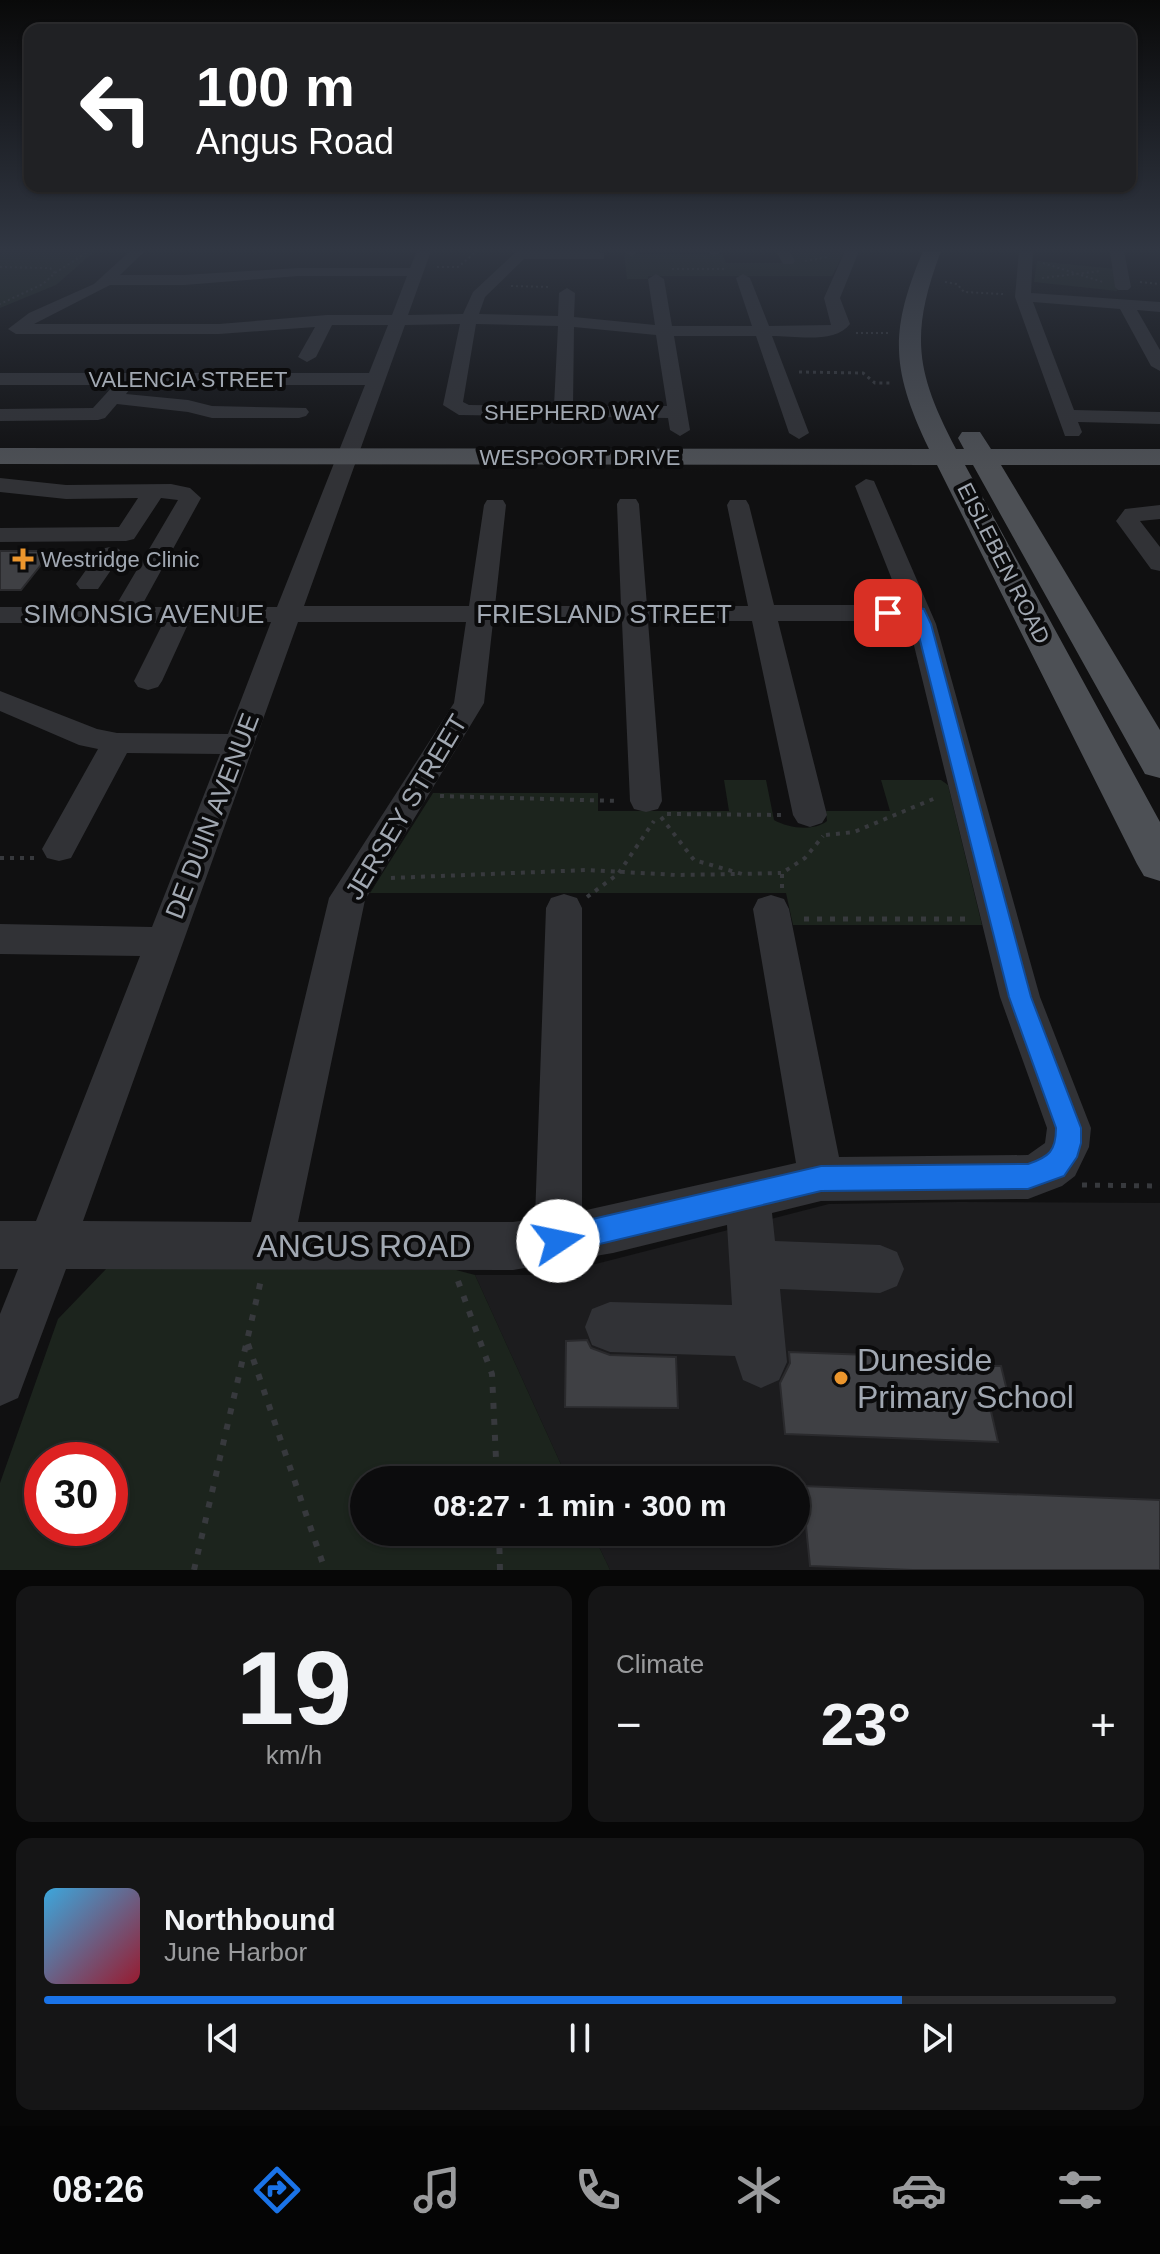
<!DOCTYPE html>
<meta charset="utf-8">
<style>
body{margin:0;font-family:Arial,sans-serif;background:#151516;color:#f1f3f6;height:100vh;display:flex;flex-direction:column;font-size:30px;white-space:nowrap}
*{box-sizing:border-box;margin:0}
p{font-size:26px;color:#9a9b9d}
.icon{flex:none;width:44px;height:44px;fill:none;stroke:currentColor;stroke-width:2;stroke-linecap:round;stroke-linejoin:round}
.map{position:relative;height:1570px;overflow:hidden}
.sheet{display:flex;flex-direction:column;gap:16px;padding:16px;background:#070707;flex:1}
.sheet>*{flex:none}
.guide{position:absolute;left:24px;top:24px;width:1112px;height:168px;border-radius:16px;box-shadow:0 2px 6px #0004,0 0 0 2px #2c2c2e;background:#202124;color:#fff;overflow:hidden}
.speed{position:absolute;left:24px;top:1442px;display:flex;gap:16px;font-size:40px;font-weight:700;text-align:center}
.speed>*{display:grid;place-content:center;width:104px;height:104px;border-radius:50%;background:#0c0c0d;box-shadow:0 2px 6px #0004,0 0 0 2px #2c2c2e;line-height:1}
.speed .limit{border:12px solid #d22;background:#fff;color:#111}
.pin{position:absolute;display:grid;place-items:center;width:68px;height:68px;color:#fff;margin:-34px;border-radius:16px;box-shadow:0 4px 12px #0006}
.me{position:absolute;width:88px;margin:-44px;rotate:79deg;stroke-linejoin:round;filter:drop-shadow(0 0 6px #0008)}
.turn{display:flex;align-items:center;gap:28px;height:168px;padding:0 40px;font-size:36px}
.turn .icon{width:104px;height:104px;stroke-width:2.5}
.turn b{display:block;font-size:56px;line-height:68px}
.big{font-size:60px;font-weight:700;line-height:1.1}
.sheet .tile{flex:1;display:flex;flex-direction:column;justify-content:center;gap:12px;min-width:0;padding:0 28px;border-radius:16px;background:#151516}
.sheet .dial{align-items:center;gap:0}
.dial b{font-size:104px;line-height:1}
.song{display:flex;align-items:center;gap:24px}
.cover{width:96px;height:96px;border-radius:12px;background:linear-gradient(135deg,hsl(200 70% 55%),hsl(350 70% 35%))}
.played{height:8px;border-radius:4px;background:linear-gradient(90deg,#1a73e8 80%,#2c2c2e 80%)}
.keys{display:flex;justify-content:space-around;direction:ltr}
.heat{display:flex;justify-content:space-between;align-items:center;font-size:44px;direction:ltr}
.sheet .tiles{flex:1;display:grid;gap:16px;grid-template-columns:1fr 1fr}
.tile:last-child{grid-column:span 2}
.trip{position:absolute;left:350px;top:1466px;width:460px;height:80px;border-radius:40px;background:#0c0c0d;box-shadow:0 2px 6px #0004,0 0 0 2px #2c2c2e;font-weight:700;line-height:80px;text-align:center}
.menu{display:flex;height:128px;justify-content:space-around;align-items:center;background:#050505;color:#9a9b9d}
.menu .icon{width:56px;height:56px}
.menu .active{color:#1a73e8}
.menu b{font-size:36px;color:#f1f3f6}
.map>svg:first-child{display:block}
.built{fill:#1c1c1e}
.green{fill:#1c241d;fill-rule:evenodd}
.building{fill:#3f4044;stroke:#2a2a2d;stroke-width:2}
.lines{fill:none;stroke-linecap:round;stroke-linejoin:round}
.path-far4{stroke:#37393d;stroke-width:2;stroke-dasharray:2 3;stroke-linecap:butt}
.path-far3{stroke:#37393d;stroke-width:3;stroke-dasharray:3 4;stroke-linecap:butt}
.path-far2{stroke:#37393d;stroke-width:4;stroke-dasharray:4 6;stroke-linecap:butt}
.path-far1{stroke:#37393d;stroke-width:5;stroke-dasharray:5 8;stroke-linecap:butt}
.path{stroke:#37393d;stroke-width:6;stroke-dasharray:6 10;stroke-linecap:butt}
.minor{fill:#313236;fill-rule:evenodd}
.major{fill:#4d5055;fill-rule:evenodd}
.route{fill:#1a73e8;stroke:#114b97;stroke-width:2}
.poi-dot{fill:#ec962d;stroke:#0b0b0c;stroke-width:3}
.labels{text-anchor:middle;stroke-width:8;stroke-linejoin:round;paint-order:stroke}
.far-street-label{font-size:22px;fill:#a1a8b2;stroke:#0b0b0c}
.far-poi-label{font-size:22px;fill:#a1a8b2;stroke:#0b0b0c;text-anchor:start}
.street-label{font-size:26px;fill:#a1a8b2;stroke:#0b0b0c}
.near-street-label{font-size:32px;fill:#a1a8b2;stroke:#0b0b0c}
.near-poi-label{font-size:32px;fill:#a1a8b2;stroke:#0b0b0c;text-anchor:start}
</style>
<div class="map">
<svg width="1160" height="1570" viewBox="0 0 1160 1570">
<rect width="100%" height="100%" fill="#101011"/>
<path class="built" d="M959,1202L1160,1203V1570H610L592,1532H796V1480H568L475,1275H553L829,1204Z"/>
<path class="green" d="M4,251H95L56,285L0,308V254Z
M791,253H844L832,276H648V279H627L624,254H722L726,263H795Z
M1037,261L1116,269L1117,291L1034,282Z
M724,780H766L774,820C788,828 813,832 827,821L826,811H890L881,780H941L948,785L982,925H793L786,893H370L433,793H598V811H729Z
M107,1268L456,1270L475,1275L568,1480H364V1532H592L610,1570H0V1483L58,1319ZM42,1460H110V1528H42Z"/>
<path class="building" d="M0,551H52L21,590H0Z
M587,1340L591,1348L610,1355L676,1357L678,1408L565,1407L566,1341Z
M789,1352L978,1359L979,1366H1001L1009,1399L988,1398L998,1442L785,1434L780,1383L790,1363Z
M802,1486L1160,1500V1570H912L810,1566Z"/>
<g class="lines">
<path class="path-far4" d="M805,261L828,257
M1043,263L1103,282
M0,267L50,268L55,273L43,284L0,304
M437,267H458L477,251
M672,269H727
M55,273L89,251
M1042,278L1101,271
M945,282L957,284L964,292L1003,294
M1140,282L1160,284
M511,286L551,287
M856,333H888"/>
<path class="path-far3" d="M799,372L863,373L875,383H891"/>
<path class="path-far2" d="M440,796L619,801
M667,814L782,815
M661,817L694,860L742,874L781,873
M826,835L854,832L938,797
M0,858H34
M391,878L587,870L677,875L738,874
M782,888V873L805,858L823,836
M587,897L618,874L654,821"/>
<path class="path-far1" d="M804,919H968
M1082,1185L1160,1186"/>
<path class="path" d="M458,1281L492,1374L497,1480
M248,1344L325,1570
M499,1532L500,1570
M194,1570L261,1280"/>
<path class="minor" d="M130,251H145L120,275H184L298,268H410L417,251H431L408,315L463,314L473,292L517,251L599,252L604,253V259H524L485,297L479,314L558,316L559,293L567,288L575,293L574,317L655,325L648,279L656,274L664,279L672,326H752L736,278L743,274L750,278L769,326L831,325L824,298L845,251H859L840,298L850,324C835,344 796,336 772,336L809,433L799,439L789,433L756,336H674L690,430L680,436L670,430L668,418L459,415L443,405L460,324L405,325L304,606H469L484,505L487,500H503L506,505L495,606H621L617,504L620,499H636L639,504L647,606H748L727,505L730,500H746L749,505L774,605H902L855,486L866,479L874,481L936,624L1040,997L1091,1128L1089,1147L1075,1176L1062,1186L1028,1199L821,1201L772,1213L775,1241L880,1245L897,1252L904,1269L897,1286L880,1293L780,1289L787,1362L779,1380L761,1388L743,1380L735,1356L610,1352L592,1345L585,1327L592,1309L610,1302L732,1305L727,1225L613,1253L513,1270L66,1269L18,1398L0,1406V1314L18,1269H0V1221H36L140,956L0,954V924L152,927L220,754L127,753L71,858L59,861L47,858L42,849L98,749L79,745L0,711V691L97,729L117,733L228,734L271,622H189L162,681L158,687L148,690L138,687L134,681L163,623H0V607H115L178,500L161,498L134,539L126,541L0,542V528L119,527L138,498L66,499L0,492V478L66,485L171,484L190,488L201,498L141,607H277L365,385H133L126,394L188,400L212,406L306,408L309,412L306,416L299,418H212L188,412L117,404L105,418L98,420L0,421V409L93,408L114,385H0V373H369L388,325H332L316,357L307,362L298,357L315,327L219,334H16L8,329L29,313L94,284ZM298,276H407L392,315H327L219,324H34L110,285H184ZM476,324L558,326L554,406L469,405L463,402ZM574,327L656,335L667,406H573ZM648,621H752L793,815L798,823L810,827L822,823L827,815L778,621H908L1000,997L1047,1128L1045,1143L1028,1155L839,1157L789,909L784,899L771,895L758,899L753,909L796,1163L582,1211V908L577,898L564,894L551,898L546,908L535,1219L513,1222H298L365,900L484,703L493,622H622L630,801L634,809L646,812L658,809L662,801ZM298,622H466L454,703L329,898L251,1222L83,1221Z
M624,251H638V252L631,256Z
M707,251H721V252L714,256Z
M776,251H790L795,261L793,264H783Z
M1019,251H1033L1031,293L1160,302V312L1137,310L1160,350V371L1151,366L1120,309L1033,302L1074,410L1160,412V424L1078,422L1082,432L1079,436H1065L1015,297Z
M1110,251H1124L1131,287L1128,290H1118L1115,287Z
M1160,505V519L1140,521L1160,547V571L1151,569L1116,521L1125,509Z
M110,547L119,549L122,554L98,589H80L76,584L101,549Z"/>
<path class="major" d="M923,251H941C910,334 915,371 956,449H964L958,438L962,432H980L991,449H1160V465H1001L1160,730V778L1145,774L973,465H965L1160,822V881L1144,876L1137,864L937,465L0,464V448L929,449C891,369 889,332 923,251Z"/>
</g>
<linearGradient id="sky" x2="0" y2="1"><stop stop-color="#090909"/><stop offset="0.53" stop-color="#313743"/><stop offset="1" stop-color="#313743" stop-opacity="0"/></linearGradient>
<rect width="1160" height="471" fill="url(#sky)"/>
<path class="route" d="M919,608L924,609L931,624L1031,997L1081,1128V1143L1077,1157L1064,1176L1028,1189L821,1191L558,1254L549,1250L545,1241L549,1231L558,1227L821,1166L1028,1164C1049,1157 1056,1151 1056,1128L1009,997L916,624L913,617H888L880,613L888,609Z"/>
<g class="poi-dot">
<path d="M19 547h8v8h8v8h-8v8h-8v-8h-8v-8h8z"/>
<circle cx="841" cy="1378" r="8"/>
</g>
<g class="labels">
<g class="far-street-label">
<text x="188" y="387">VALENCIA STREET</text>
<text x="572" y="420">SHEPHERD WAY</text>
<text x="580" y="465">WESPOORT DRIVE</text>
<text transform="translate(1004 563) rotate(63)" y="8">EISLEBEN ROAD</text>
</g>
<g class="far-poi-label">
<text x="41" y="567">Westridge Clinic</text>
</g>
<g class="street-label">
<text x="144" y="623">SIMONSIG AVENUE</text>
<text x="604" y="623">FRIESLAND STREET</text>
<text transform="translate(406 807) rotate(-59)" y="9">JERSEY STREET</text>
<text transform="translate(212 816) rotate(-69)" y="9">DE DUIN AVENUE</text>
</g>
<g class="near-street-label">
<text x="364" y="1257">ANGUS ROAD</text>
</g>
<g class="near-poi-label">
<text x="857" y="1371">Duneside<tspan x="857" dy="37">Primary School</tspan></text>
</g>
</g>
</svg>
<div class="speed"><div class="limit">30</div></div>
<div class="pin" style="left:888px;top:613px;background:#d93025"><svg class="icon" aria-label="arrive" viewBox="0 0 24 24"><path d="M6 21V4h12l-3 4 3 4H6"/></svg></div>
<svg class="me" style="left:558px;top:1241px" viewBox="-20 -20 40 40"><circle r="19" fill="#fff"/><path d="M0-13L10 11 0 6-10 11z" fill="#1a73e8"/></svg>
<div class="trip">08:27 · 1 min · 300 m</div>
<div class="guide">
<div class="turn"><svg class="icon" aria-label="left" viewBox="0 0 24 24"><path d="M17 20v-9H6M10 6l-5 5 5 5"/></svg><div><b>100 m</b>Angus Road</div></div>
</div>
</div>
<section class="sheet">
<div class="tiles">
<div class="tile dial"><b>19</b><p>km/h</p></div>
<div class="tile"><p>Climate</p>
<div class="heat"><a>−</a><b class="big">23°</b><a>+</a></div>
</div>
<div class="tile">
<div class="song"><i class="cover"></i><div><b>Northbound</b><p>June Harbor</p></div></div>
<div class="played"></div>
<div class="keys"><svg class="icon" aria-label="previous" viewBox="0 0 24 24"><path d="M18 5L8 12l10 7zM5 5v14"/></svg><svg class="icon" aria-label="pause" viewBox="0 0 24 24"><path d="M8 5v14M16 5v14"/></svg><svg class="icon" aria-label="next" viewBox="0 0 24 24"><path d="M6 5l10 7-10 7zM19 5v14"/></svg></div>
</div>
</div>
</section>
<nav class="menu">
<b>08:26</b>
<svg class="icon active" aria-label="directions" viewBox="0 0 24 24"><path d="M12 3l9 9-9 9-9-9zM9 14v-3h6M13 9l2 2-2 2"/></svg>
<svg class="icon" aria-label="music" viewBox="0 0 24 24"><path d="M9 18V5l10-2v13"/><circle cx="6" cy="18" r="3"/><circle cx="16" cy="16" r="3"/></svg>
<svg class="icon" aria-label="phone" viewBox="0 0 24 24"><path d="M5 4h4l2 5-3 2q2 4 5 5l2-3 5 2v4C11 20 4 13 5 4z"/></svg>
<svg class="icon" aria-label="climate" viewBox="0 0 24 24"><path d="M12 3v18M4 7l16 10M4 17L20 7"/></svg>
<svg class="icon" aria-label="car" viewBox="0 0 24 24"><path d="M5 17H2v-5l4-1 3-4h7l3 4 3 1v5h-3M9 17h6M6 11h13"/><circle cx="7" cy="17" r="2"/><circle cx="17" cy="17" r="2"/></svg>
<svg class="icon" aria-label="filters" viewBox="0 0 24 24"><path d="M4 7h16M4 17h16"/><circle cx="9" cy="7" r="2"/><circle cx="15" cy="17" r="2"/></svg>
</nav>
